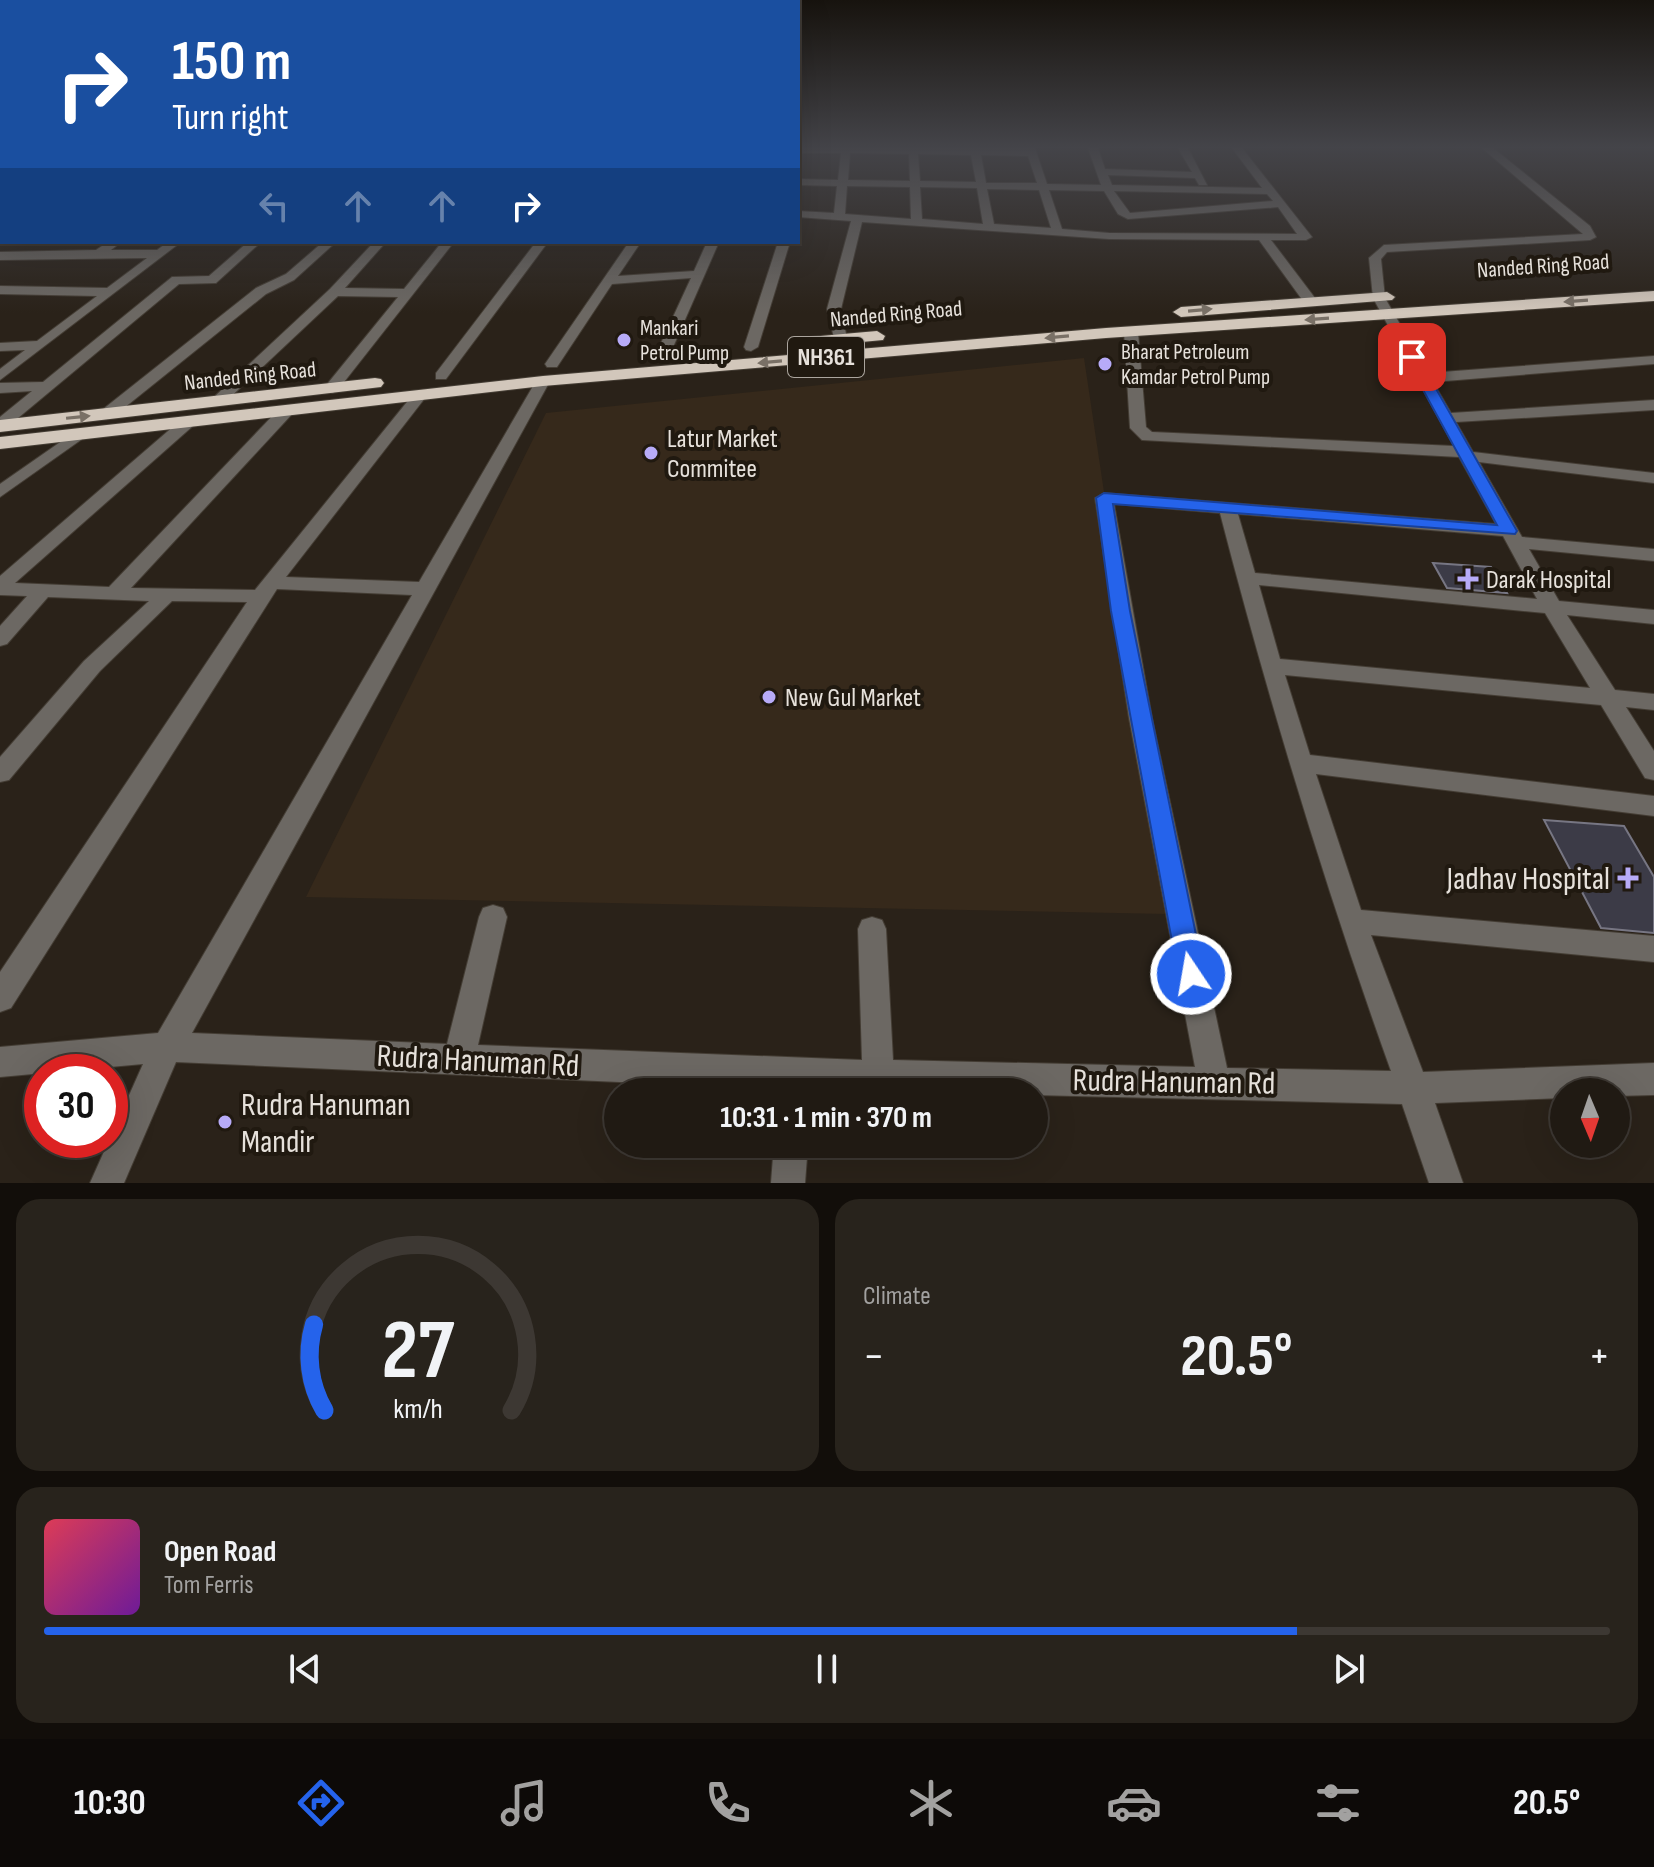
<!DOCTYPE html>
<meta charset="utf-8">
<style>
body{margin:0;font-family:"Sofia Sans Condensed",sans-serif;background:#28231c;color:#f1f3f6;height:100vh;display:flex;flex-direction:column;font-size:30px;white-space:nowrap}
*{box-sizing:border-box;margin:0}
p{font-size:26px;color:#a2a1a0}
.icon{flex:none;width:44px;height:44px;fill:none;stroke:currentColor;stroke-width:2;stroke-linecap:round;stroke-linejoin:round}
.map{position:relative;height:1183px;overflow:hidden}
.sheet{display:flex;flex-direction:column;gap:16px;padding:16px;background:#120e0a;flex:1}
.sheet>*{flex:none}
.guide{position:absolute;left:0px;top:0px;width:800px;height:244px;box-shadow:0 8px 32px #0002,0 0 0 2px #3d3833;background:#1a4fa0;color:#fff;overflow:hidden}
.needle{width:52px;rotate:178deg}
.controls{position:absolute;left:1550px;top:1078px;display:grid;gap:16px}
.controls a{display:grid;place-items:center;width:80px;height:80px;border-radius:50%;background:#201a13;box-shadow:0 8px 32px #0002,0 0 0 2px #3d3833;font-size:40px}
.speed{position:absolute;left:24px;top:1054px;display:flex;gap:16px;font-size:40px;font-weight:700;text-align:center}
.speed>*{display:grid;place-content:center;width:104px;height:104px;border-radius:50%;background:#201a13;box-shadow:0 8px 32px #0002,0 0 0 2px #3d3833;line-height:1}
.speed .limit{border:12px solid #d22;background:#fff;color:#111}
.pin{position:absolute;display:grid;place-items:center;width:68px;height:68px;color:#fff;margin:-34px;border-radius:16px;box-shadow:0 4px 12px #0006}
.me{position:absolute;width:88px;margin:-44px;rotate:348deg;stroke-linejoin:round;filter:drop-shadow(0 0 6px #0008)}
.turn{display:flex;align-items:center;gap:28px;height:168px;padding:0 40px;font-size:36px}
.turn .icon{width:104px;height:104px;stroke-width:2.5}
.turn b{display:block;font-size:56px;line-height:68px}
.lanes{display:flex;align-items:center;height:76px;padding:0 40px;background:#0003;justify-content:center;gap:40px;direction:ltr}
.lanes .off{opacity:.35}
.big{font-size:60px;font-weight:700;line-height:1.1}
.sheet .tile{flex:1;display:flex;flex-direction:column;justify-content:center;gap:12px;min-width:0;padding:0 28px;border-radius:24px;background:#28231c}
.sheet .dial{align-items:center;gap:0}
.dial svg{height:208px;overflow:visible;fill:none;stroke:#3d3833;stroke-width:7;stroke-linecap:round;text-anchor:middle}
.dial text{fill:#f1f3f6;stroke:none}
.song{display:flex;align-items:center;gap:24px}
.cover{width:96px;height:96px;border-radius:12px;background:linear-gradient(135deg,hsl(350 70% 55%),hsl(280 70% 35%))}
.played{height:8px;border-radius:4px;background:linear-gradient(90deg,#2563eb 80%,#3d3833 80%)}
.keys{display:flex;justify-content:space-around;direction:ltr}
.heat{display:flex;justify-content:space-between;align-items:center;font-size:44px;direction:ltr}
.sheet .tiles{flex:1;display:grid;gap:16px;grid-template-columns:1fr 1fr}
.tile:last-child{grid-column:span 2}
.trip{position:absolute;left:604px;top:1078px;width:444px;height:80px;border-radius:40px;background:#201a13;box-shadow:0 8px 32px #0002,0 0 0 2px #3d3833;font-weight:700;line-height:80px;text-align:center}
.menu{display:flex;height:128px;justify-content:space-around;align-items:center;background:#0d0a08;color:#a2a1a0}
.menu .icon{width:56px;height:56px}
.menu .current{color:#2563eb}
.menu b{font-size:36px;color:#f1f3f6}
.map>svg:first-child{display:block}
.built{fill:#36291b}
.building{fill:#3c3b47;stroke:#777683;stroke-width:2}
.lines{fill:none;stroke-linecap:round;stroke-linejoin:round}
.minor-casing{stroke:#443d34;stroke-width:2}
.major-casing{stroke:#443d34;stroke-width:2}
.highway-casing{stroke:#443d34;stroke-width:2}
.minor{fill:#6c6863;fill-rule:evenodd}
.major{fill:#b5aca2;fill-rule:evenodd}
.highway{fill:#d2c7bb;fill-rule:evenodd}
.oneway{fill:#797066}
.route{fill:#2563eb;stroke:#184099;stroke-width:2}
.poi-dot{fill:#b7abf8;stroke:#201910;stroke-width:3}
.labels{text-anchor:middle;stroke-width:8;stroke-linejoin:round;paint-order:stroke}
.far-street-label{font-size:22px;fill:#e6e1db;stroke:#201910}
.far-poi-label{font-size:22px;fill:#e6e1db;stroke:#201910;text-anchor:start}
.shield{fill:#201910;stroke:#aba59e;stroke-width:2}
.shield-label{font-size:24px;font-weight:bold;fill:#e6e1db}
.poi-label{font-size:26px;fill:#e6e1db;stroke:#201910;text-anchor:start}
.near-poi-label{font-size:32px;fill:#e6e1db;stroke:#201910;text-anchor:end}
.near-street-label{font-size:32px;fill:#e6e1db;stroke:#201910}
</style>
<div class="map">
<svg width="1654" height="1183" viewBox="0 0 1654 1183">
<rect width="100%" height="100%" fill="#2a2219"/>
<path class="built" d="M1084,358L1167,914L306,897L546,413Z"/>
<path class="building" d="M1433,563L1491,567L1507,593L1447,588Z
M1544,820L1624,826L1654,877V933L1601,928Z"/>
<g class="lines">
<g class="minor-casing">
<path id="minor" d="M798,148H1035L1047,184L1101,185L1088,148H1098L1105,169L1192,172L1178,148H1188L1207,185H1199L1195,178L1108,175L1112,185L1262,188L1232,148H1242L1312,237L1306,240H1271L1318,302L1306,305L1259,240L1109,239L862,222L841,309L847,339L835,342L827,309L851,221L798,217V211L834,213L837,186L798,185V179L838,180L841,153H798ZM850,153L909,154L910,181L848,180ZM918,154L971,155L976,182L920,181ZM981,155L1028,156L1037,183H986ZM847,186L910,187L911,219L845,214ZM920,187L977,188L983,224L922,219ZM987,189L1039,190L1051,228L994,224ZM1049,190L1104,191L1118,214L1128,219L1278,207L1297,234L1109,233L1062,229ZM1114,191L1267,194L1273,201L1130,213Z
M1482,148H1493L1590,226L1596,237L1590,240L1387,252L1381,259L1385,298L1428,373L1654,356V364L1433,382L1451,413L1654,400V410L1456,422L1473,452L1654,473V483L1479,462L1522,537L1654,549V561L1529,549L1559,601L1654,610V624L1567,615L1615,690L1654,694V710L1626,707L1654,751V780L1645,778L1601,705L1285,675L1310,755L1654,796V816L1316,774L1361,910L1654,936V962L1371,935L1423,1072L1654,1063V1095L1616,1096V1092H1564V1098L1435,1103L1463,1183H1429L1402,1104L1034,1095V1092L795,1090L176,1062L124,1183H90L143,1064L0,1077V1047L158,1033L412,595L277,589L11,1008L0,1012V972L247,602L172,601L100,671L9,780L0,782V757L84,661L149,601L48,597L7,644L0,646V626L27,596L0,595V576L182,419H194V425L15,583L109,587L281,407H293V413L131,588L255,590L415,392L420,390L428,395L425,398L286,577L419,582L536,381L543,377L550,381L192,1033L447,1044L479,917L483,908L493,905L503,908L507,917L478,1045L862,1060L858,929L862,920L872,917L882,920L886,929L893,1060L1195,1067L1129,718L1095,498L1104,493L1496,524L1459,457L1142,440L1130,428L1124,332L1131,328L1138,332L1146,427L1152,432L1454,446L1373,298L1369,258L1384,245L1583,234ZM1114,504L1220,513C1269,702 1325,887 1391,1071L1227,1068L1152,718ZM1238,514L1503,536L1537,599L1255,573ZM1259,585L1545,613L1590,688L1280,659Z
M0,171H2V177H0Z
M108,242H121L111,250H157L168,242H181L0,380V369L25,350L0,351V343L37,341L97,296L0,294V286L107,288L147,258L0,260V252L96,250Z
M248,242H261L216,283L179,284L6,428L0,430V417L32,391L0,393V383L43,382L172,277L209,276Z
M323,242H336L294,280L266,294L114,416H102V410L256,288L286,274Z
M374,242H386L345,288L404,289L442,242H454L337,391L332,393L324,388L398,297L338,296L223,404H213V398L330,289Z
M536,242H548L446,379H436V373Z
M629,242H641L618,276L694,271L707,242H719L670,354L663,358L656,354L691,278L612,284L557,367H547L545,364Z
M778,242H790L758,347L751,351L746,350L744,347Z
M79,429L85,431V437L0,497V484Z
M774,1144H808L805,1183H771Z"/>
</g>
<g class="major-casing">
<path id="major" d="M0,148H2L0,154Z"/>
</g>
<g class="highway-casing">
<path id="highway" d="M1654,291V301L1106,338L543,386L0,449V437L543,376L1106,328Z
M1387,292L1395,297L1392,300L1181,317L1173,312L1181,307Z
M877,331L885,336L883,340L798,348L790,343L798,338Z
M375,378L381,379L384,383L381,387L0,432V420Z"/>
</g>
<use href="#minor" class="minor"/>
<use href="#major" class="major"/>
<use href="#highway" class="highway"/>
</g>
<defs><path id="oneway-solid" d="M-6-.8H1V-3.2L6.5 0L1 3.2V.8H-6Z" transform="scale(2)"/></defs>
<g class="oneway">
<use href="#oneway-solid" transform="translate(1576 301) rotate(176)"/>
<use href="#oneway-solid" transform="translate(1200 310) rotate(-5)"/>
<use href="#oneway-solid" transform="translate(1317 319) rotate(176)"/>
<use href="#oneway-solid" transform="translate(1057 337) rotate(175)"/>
<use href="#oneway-solid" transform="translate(770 362) rotate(175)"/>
<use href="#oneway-solid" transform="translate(78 417) rotate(-6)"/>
</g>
<linearGradient id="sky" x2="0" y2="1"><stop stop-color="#17130e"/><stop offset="0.47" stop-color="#444449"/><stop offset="1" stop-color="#444449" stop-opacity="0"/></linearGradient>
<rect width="1654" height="313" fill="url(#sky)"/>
<path class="route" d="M1412,353L1418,357L1517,531L1515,534L1113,504L1130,611L1204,974L1200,982L1191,986L1182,982L1178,974L1111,611L1096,498L1104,493L1497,525L1405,357Z"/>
<g class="poi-dot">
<circle cx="624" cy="340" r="8"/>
<circle cx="1105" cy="364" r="8"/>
<circle cx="651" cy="453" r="8"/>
<path d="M1464 567h8v8h8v8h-8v8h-8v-8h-8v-8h8z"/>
<circle cx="769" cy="697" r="8"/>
<path d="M1624 866h8v8h8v8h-8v8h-8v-8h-8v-8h8z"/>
<circle cx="225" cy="1122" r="8"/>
</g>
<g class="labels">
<g class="far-street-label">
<text transform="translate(1543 265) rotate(-4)" y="8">Nanded Ring Road</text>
<text transform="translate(896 313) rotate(-5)" y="8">Nanded Ring Road</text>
<text transform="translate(250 375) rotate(-6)" y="8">Nanded Ring Road</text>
</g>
<g class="far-poi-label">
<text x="640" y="335">Mankari<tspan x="640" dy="25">Petrol Pump</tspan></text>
<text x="1121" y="359">Bharat Petroleum<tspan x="1121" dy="25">Kamdar Petrol Pump</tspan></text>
</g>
<rect class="shield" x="788" y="337" width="76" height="40" rx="6"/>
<g class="shield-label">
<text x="826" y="365">NH361</text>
</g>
<g class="poi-label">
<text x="667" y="447">Latur Market<tspan x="667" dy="30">Commitee</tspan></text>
<text x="1486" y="588">Darak Hospital</text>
<text x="785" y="706">New Gul Market</text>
</g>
<g class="near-poi-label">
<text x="1610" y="889">Jadhav Hospital</text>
<text x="241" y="1115" text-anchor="start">Rudra Hanuman<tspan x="241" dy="37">Mandir</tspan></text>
</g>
<g class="near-street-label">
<text transform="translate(478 1060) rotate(3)" y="11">Rudra Hanuman Rd</text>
<text transform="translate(1174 1081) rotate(1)" y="11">Rudra Hanuman Rd</text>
</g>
</g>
</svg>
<div class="controls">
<a><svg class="needle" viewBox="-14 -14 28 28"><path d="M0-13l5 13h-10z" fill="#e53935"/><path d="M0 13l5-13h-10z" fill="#a2a1a0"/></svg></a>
</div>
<div class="speed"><div class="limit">30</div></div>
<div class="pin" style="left:1412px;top:357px;background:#d93025"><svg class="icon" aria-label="arrive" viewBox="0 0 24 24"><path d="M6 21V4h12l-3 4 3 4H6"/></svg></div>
<svg class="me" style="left:1191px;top:974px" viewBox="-20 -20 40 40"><circle r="17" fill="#2563eb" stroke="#fff" stroke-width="3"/><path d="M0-11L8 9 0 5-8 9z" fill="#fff"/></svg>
<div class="trip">10:31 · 1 min · 370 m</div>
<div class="guide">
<div class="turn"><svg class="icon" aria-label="right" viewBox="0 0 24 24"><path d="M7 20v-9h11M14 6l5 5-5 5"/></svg><div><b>150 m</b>Turn right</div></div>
<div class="lanes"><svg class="icon off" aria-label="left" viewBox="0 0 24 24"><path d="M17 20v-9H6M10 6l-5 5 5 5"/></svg><svg class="icon off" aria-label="ahead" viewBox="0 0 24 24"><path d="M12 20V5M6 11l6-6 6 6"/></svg><svg class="icon off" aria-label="ahead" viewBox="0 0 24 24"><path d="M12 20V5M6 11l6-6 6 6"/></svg><svg class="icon" aria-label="right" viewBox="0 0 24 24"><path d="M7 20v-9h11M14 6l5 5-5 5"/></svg></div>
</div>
</div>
<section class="sheet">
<div class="tiles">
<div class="tile dial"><svg viewBox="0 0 100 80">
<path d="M14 69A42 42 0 1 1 86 69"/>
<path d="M14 69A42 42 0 0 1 10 36" stroke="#2563eb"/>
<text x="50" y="56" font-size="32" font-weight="700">27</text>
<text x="50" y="72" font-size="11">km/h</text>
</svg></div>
<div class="tile"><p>Climate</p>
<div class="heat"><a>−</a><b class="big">20.5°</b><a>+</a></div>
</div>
<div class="tile">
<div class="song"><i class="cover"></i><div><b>Open Road</b><p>Tom Ferris</p></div></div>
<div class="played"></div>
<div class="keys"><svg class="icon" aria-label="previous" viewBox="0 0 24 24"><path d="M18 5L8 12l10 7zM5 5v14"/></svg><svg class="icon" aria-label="pause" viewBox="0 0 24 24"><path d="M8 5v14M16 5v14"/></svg><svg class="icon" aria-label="next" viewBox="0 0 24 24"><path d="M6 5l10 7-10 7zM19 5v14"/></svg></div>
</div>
</div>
</section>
<nav class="menu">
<b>10:30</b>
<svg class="icon current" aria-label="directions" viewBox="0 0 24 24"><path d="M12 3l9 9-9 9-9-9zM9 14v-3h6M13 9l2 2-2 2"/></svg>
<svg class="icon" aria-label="music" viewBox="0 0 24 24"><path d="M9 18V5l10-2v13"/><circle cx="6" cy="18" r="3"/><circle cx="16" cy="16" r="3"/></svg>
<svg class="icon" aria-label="phone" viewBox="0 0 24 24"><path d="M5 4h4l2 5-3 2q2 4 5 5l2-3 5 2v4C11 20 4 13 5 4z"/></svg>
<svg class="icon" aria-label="climate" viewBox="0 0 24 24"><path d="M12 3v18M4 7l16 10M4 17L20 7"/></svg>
<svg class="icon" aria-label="car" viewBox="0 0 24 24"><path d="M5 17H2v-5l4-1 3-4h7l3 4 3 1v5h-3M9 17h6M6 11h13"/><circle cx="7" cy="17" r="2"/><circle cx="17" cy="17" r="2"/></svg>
<svg class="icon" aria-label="filters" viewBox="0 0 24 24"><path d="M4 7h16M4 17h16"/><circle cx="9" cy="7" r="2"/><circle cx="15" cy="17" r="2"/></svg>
<b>20.5°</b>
</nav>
